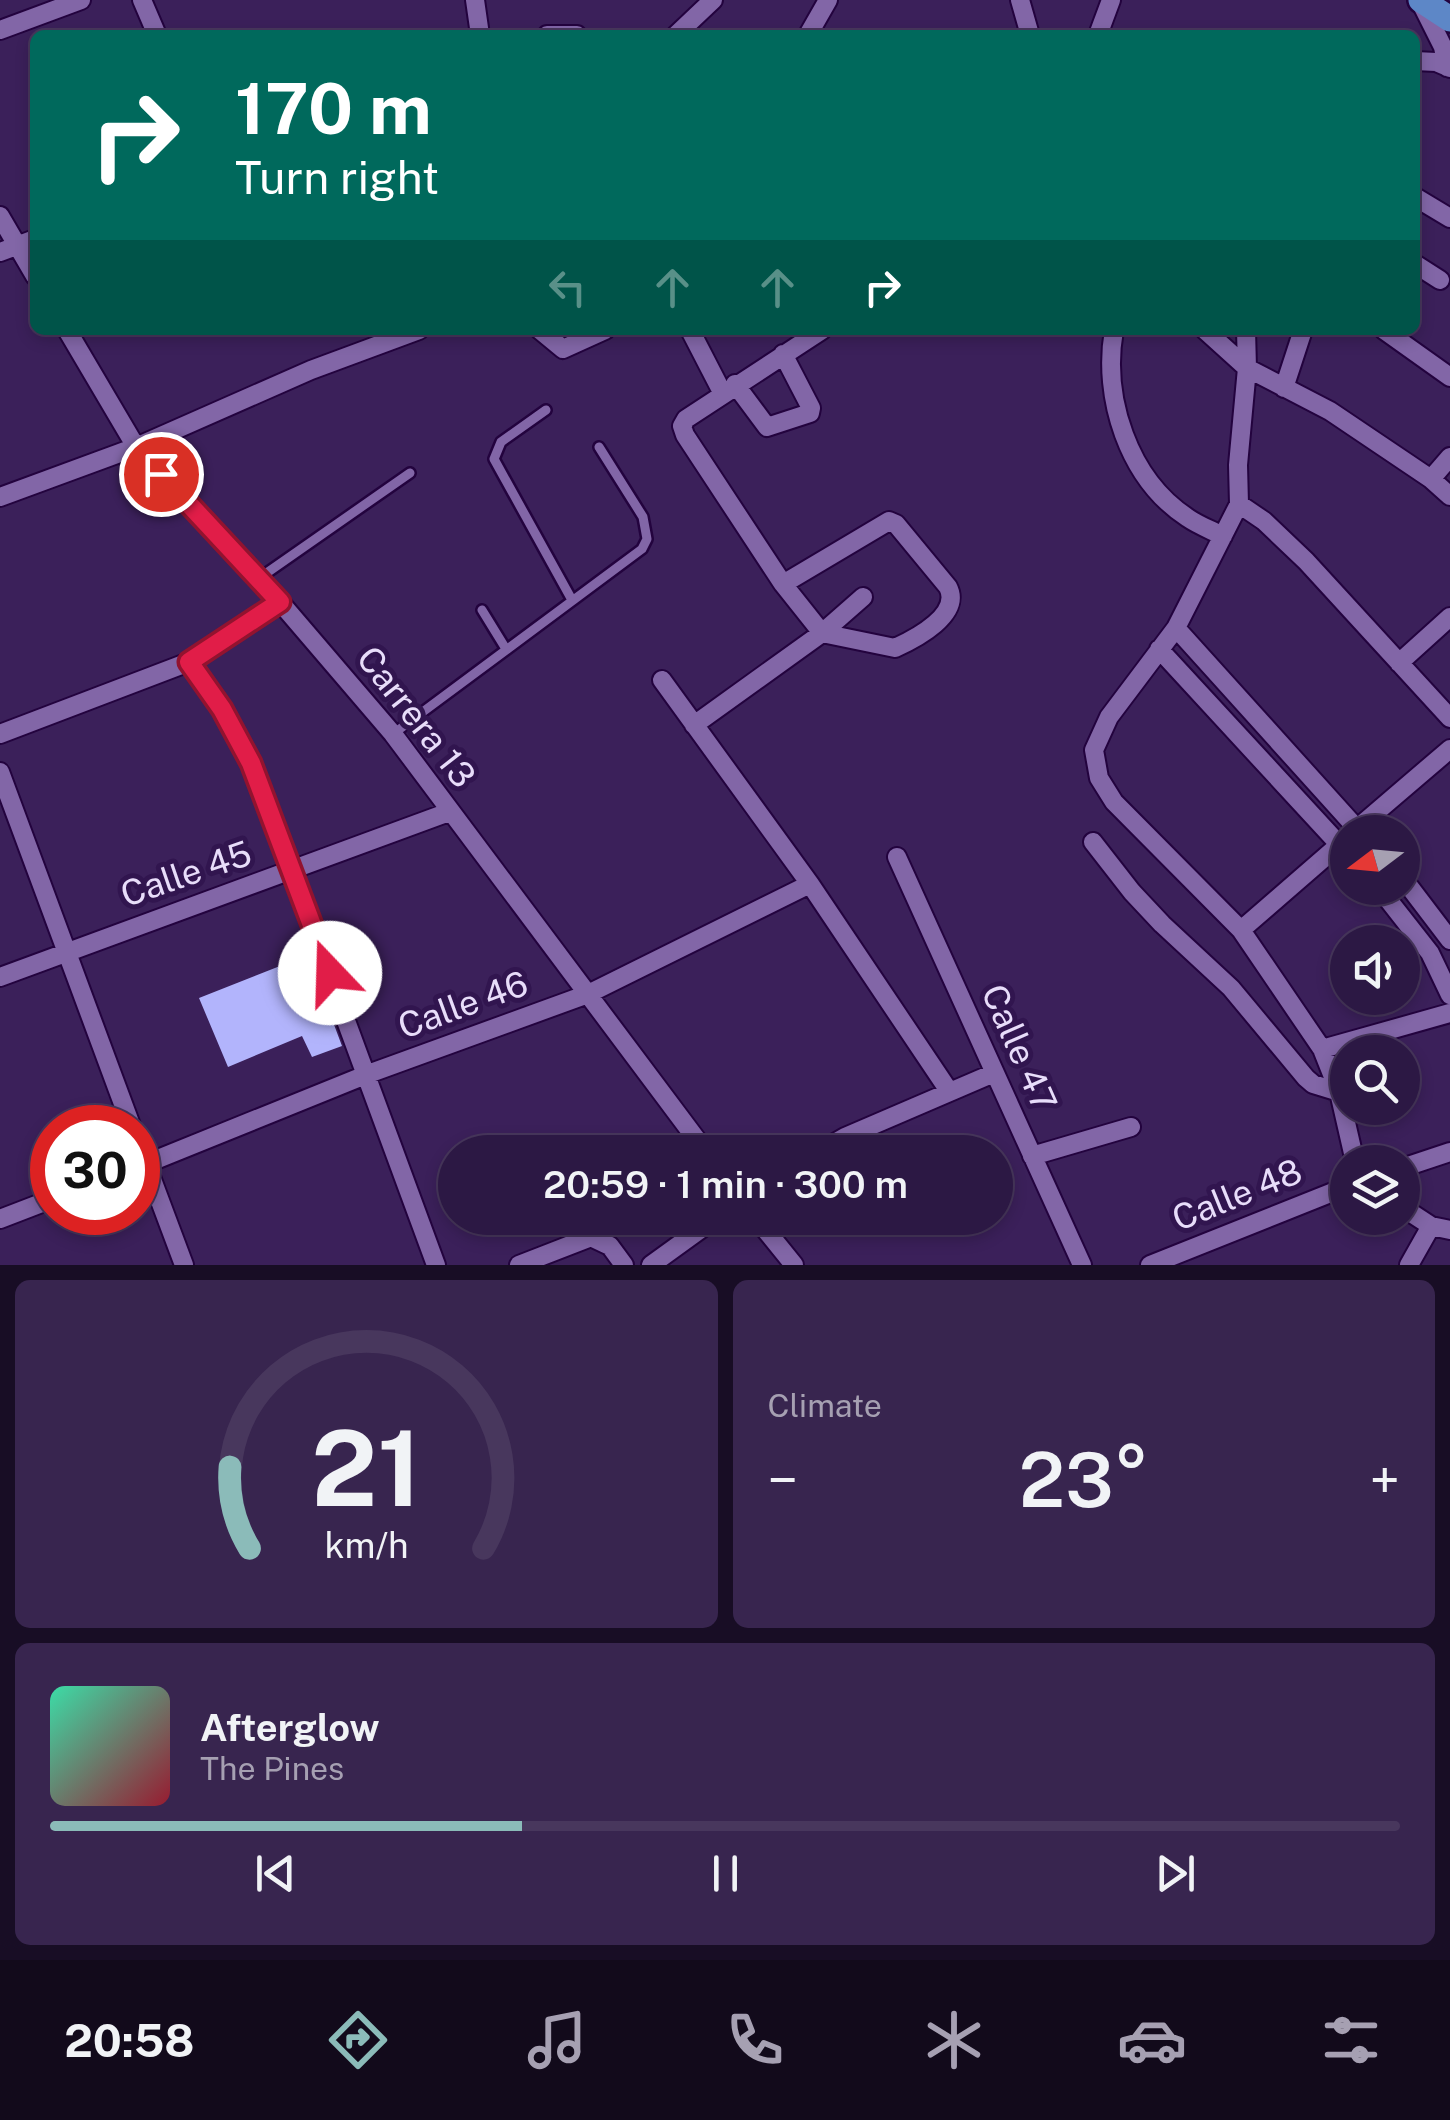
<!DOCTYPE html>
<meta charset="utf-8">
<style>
body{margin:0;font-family:"Public Sans",sans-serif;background:#38254f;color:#f1f3f6;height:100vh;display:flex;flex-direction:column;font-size:38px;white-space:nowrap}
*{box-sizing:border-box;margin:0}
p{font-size:32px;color:#a6a0b2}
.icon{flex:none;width:55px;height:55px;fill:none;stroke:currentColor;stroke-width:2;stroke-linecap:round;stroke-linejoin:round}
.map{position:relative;height:1265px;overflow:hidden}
.drawer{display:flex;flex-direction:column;gap:15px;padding:15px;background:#180d25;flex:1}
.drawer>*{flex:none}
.banner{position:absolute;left:30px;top:30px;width:1390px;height:305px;border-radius:15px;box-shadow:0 5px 15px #0003,0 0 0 2px #48375d;background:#00695c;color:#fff;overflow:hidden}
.needle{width:65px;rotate:254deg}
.fabs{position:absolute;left:1330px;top:815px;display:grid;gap:20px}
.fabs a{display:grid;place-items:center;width:90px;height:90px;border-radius:50%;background:#2c1844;box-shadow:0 5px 15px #0003,0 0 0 2px #48375d;font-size:50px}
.speed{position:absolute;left:30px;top:1105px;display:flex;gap:20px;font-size:50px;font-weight:700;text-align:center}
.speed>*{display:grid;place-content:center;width:130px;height:130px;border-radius:50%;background:#2c1844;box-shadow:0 5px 15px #0003,0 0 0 2px #48375d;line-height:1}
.speed .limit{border:15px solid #d22;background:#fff;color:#111}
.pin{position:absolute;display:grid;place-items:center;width:85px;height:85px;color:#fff;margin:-42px;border:5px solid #fff;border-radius:50%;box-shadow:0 2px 10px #0007}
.me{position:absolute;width:110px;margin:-55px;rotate:339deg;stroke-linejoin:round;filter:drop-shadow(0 0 8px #0008)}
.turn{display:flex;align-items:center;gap:35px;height:210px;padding:0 40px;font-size:45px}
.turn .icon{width:130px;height:130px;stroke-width:2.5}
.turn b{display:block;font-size:70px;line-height:85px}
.lanes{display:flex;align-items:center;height:95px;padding:0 40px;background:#0003;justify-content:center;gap:50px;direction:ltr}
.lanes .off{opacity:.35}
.big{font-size:75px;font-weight:600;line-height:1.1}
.drawer .widget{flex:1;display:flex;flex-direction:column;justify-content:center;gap:15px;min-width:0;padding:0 35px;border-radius:15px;background:#38254f}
.drawer .dial{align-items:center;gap:0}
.dial svg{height:260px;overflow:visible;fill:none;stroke:#48375d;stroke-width:7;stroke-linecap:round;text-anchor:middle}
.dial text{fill:#f1f3f6;stroke:none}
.song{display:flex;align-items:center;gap:30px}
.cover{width:120px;height:120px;border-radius:15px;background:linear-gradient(135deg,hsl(160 70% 55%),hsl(350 70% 35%))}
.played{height:10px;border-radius:5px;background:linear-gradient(90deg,#8bbbb9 35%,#48375d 35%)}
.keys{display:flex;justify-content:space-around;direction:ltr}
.heat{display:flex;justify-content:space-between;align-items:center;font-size:55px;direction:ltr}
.drawer .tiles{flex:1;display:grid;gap:15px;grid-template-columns:1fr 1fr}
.widget:last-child{grid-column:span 2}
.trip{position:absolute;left:438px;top:1135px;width:575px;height:100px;border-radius:50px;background:#2c1844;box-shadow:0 5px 15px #0003,0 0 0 2px #48375d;font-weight:600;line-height:100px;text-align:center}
.tab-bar{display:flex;height:160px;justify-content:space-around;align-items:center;background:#120a1b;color:#a6a0b2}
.tab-bar .icon{width:70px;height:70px}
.tab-bar .current{color:#8bbbb9}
.tab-bar b{font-size:45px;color:#f1f3f6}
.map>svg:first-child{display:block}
.building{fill:#b2b4fc}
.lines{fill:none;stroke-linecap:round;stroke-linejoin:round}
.lane-casing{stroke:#23033e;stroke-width:14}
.street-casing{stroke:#23033e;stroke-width:22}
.primary-casing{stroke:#23033e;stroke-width:30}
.lane{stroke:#8266a7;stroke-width:9}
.street{stroke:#8266a7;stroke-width:18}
.primary{stroke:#5d87c7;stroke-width:25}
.route-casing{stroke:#92132f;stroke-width:25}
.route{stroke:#e11d48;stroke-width:18}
.labels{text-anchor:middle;stroke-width:10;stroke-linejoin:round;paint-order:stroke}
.street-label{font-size:35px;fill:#e8ddfa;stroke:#31154f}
</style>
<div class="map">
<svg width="1450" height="1265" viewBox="0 0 1450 1265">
<rect width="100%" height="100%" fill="#3b205a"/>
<path class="building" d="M308,955L342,1046L312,1057L302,1036L228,1067L199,998Z"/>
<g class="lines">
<g class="lane-casing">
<path id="lane" d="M546,410L501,442L494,459L572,600
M258,579L410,473
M482,610L506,649
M393,734L642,549L647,539L643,517L599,447"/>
</g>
<g class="street-casing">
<path id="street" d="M142,0L157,35
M475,0L480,35
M1020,0L1030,35
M1421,3L1443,47L1447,67
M0,30L81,0
M547,35H577
M676,35L713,0
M808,35L828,0
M1098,35L1111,0
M1415,61L1436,62L1450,68
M1415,197L1450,218
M0,216L35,276
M0,252L35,239
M1415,264L1440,280
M67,330L136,447L280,602L393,734L706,1152
M540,330L563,349L605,330
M690,330L722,392
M1114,330C1102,397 1128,479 1188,518C1198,525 1211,530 1223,536
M1205,330L1247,368L1330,411L1431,479L1450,496
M1246,330L1247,368L1238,465L1239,504L1176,628L1109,717L1094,750L1099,778L1114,802L1241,930L1322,1049L1339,1092L1355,1162
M1384,330L1450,377
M735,384L767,427L810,413L811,408L783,354
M1284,388L1303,330
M1431,479L1450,457
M0,497L136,447L311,370L419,330
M1239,504L1264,521L1306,561L1450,718
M783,584L889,521L896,524L948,587C962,614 917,638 895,648L822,633L783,584L685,435L682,426L686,419L822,330
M1176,628L1360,832
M1159,649L1348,854
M189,662L222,709L251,763L436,1265
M1399,663L1450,617
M694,725L822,633L863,597
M0,734L189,662L280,602
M0,772L132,1128
M1353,832L1450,749
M1093,842L1132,892L1162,924L1231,988L1306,1078L1313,1084L1339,1092
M897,857L1082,1265
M1402,877L1450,940
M810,884L949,1091
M1379,888L1430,953L1450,995
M1241,930L1347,838
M0,977L449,812
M1322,1049L1450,1013
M138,1142L184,1265
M819,1152L845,1137L994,1073
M1032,1156L1131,1127
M138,1167L368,1074L588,994L810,884L662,680
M1402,1168L1450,1152
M1402,1207L1431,1226L1450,1230
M756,1218L794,1265
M0,1219L52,1199
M519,1265L591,1237L610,1246L624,1265
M651,1265L716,1218
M1150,1265L1348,1186
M1409,1265L1431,1226"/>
</g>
<g class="primary-casing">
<path id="primary" d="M1421,0L1450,19"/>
</g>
<use href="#lane" class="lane"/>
<use href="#street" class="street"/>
<use href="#primary" class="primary"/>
</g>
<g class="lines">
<g class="route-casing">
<path id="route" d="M161,474L280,602L189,662L222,709L251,763L330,973"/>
</g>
<use href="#route" class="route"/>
</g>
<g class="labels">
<g class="street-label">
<text transform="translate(416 717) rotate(52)" y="12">Carrera 13</text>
<text transform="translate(186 874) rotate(-19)" y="12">Calle 45</text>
<text transform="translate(463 1005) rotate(-20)" y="12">Calle 46</text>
<text transform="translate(1019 1048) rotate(66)" y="12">Calle 47</text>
<text transform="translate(1237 1195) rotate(-22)" y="12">Calle 48</text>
</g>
</g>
</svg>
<div class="fabs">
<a><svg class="needle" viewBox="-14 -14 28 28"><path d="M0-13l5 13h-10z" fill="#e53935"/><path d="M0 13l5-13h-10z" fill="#a6a0b2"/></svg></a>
<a><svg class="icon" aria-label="sound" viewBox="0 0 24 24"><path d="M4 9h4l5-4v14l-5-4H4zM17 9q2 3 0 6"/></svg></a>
<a><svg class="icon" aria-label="search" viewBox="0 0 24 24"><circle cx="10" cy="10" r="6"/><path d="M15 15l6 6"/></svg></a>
<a><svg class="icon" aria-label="layers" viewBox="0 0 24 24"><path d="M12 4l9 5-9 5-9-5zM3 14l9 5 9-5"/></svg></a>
</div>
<div class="speed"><div class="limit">30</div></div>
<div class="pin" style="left:161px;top:474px;background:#d93025"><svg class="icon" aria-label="arrive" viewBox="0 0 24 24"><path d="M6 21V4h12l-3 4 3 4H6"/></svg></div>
<svg class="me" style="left:330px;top:973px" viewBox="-20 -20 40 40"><circle r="19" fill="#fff"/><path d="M0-13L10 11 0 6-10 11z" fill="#e11d48"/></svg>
<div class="trip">20:59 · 1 min · 300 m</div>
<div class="banner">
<div class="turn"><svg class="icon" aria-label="right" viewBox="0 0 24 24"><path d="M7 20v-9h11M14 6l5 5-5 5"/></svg><div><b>170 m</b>Turn right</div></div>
<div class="lanes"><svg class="icon off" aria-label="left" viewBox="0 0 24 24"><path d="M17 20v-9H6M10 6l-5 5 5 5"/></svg><svg class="icon off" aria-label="ahead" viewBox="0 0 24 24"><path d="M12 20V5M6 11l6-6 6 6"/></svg><svg class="icon off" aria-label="ahead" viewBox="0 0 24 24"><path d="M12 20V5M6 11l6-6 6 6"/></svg><svg class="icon" aria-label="right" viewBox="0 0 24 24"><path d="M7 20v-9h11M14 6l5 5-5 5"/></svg></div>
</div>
</div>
<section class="drawer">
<div class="tiles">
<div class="widget dial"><svg viewBox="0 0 100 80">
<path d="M14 69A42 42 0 1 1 86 69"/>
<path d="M14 69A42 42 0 0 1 8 44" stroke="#8bbbb9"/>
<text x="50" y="56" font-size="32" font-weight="700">21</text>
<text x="50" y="72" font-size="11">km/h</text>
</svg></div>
<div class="widget"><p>Climate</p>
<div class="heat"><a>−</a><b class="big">23°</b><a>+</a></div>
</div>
<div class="widget">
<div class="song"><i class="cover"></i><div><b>Afterglow</b><p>The Pines</p></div></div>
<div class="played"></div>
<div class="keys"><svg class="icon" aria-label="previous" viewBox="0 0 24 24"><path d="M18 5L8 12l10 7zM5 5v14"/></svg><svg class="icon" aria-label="pause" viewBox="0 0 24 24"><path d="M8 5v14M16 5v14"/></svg><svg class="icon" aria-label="next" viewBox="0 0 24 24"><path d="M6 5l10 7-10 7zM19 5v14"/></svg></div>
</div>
</div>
</section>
<nav class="tab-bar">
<b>20:58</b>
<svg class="icon current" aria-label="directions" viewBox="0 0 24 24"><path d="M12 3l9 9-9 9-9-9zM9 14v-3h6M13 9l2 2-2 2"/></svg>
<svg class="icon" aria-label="music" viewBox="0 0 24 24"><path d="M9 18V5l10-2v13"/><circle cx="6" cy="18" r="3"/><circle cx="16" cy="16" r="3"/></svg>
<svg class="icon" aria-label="phone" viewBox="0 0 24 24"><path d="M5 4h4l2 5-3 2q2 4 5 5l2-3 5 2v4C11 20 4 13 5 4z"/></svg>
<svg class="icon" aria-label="climate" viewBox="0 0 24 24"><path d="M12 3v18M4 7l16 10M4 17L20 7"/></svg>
<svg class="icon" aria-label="car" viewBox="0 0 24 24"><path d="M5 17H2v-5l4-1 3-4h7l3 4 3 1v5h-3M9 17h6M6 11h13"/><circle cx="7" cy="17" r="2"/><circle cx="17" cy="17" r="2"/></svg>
<svg class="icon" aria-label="filters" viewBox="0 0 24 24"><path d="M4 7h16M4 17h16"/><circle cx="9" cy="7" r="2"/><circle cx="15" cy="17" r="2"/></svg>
</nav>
